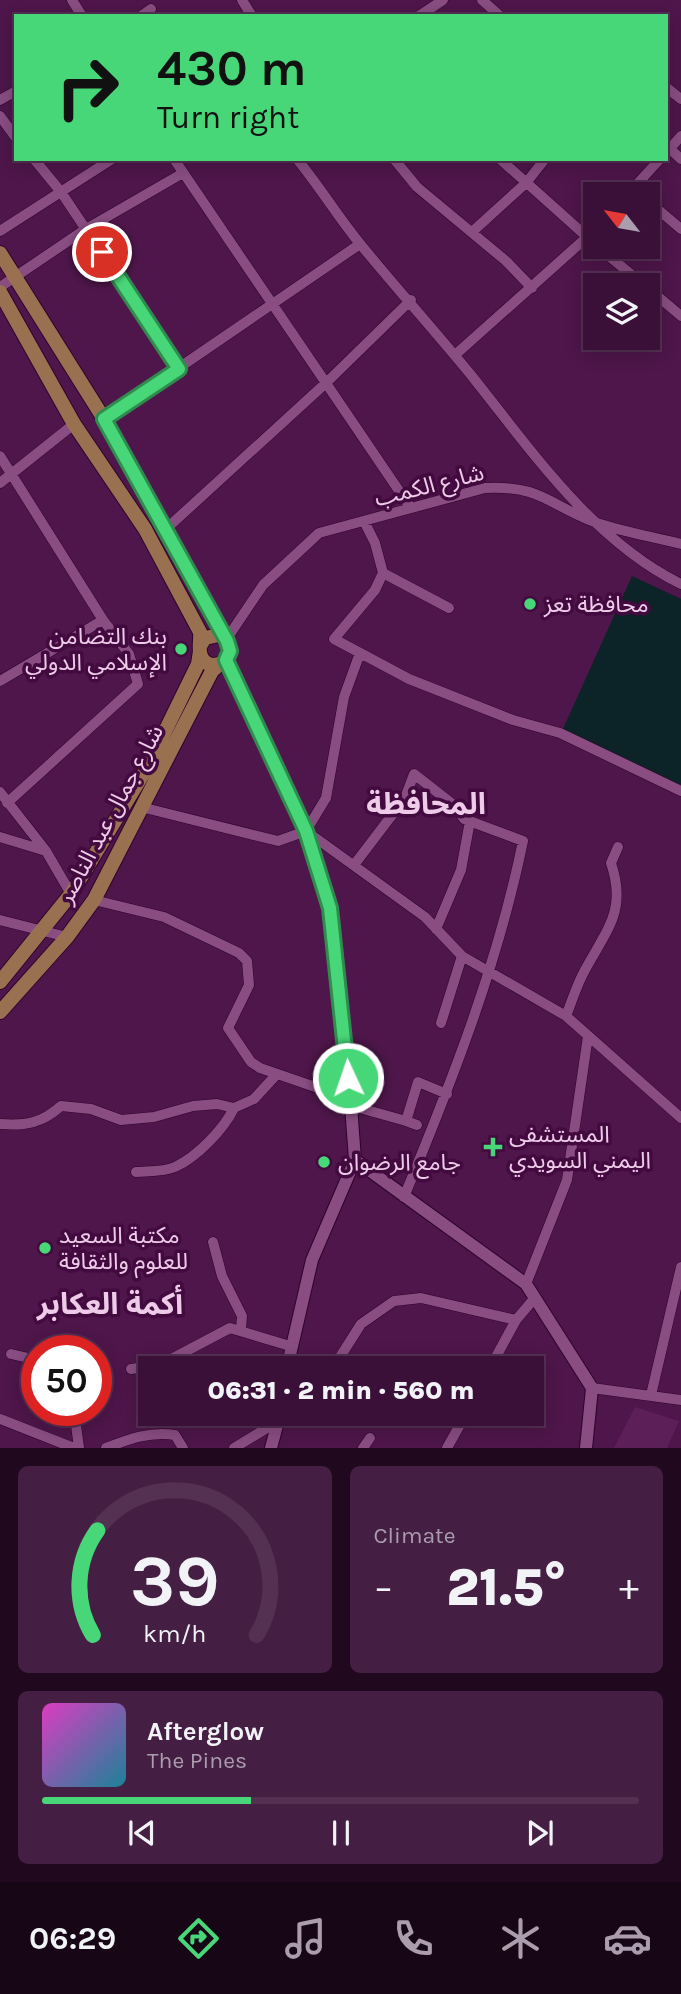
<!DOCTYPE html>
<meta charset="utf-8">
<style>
body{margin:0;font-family:Karla,"Noto Sans Arabic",sans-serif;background:#451e43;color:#f1f3f6;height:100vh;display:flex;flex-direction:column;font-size:26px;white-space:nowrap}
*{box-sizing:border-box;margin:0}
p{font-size:23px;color:#ab9dae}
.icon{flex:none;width:38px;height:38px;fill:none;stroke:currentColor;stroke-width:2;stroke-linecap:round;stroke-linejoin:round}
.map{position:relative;height:1448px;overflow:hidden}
.side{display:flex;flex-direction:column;gap:18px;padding:18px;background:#20091f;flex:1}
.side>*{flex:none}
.banner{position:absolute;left:14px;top:14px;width:654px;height:147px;border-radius:0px;box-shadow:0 4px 18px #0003,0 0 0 2px #543053;background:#48d778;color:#111;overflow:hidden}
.needle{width:46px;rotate:301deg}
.tools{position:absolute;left:583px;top:182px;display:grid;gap:14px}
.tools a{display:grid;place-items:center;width:77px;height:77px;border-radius:0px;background:#3a1038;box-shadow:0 4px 18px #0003,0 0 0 2px #543053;font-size:35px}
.speed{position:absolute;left:21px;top:1335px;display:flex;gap:14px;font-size:35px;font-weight:700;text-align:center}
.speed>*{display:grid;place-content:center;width:91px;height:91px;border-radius:50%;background:#3a1038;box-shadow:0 4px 18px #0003,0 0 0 2px #543053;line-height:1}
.speed .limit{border:10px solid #d22;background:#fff;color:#111}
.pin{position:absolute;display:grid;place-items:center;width:60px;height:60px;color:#fff;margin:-30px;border:4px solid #fff;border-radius:50%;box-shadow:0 2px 7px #0007}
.me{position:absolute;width:77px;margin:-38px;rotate:357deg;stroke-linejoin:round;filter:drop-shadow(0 0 5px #0008)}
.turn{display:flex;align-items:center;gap:24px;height:147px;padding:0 28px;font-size:32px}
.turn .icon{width:91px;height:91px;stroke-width:2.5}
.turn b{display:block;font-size:49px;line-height:60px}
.big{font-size:52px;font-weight:800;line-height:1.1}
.side .widget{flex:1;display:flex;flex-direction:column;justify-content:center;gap:10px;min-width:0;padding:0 24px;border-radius:10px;background:#451e43}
.side .dial{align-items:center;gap:0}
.dial svg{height:182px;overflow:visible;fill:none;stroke:#543053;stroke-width:7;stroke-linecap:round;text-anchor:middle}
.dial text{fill:#f1f3f6;stroke:none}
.song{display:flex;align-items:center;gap:21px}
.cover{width:84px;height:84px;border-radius:10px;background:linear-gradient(135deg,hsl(310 70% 55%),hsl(190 70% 35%))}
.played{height:7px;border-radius:4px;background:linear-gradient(90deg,#48d778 35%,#543053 35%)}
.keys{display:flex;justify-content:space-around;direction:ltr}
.heat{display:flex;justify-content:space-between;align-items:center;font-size:38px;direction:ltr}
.side .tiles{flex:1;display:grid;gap:18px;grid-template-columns:1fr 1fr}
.widget:last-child{grid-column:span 2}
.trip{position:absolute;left:138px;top:1356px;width:406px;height:70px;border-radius:0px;background:#3a1038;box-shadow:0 4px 18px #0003,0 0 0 2px #543053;font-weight:800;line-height:70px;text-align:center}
.dock{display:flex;height:112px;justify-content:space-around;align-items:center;background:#170616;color:#ab9dae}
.dock .icon{width:49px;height:49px}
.dock .on{color:#48d778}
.dock b{font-size:32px;color:#f1f3f6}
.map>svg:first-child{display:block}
.built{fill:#5c1f57}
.water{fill:#0c2328}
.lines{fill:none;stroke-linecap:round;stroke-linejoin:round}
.street-casing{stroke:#2d042b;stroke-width:11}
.secondary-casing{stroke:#2d042b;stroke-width:14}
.primary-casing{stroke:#2d042b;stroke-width:16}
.street{stroke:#894d82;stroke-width:10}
.secondary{stroke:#894d82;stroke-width:12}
.primary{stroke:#9a7150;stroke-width:14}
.route-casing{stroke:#2f8c4e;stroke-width:18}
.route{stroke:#48d778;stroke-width:12}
.poi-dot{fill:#48d778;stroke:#420a3f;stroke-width:2.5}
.labels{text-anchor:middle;stroke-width:7;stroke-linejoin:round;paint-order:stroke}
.street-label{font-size:23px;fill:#eecce9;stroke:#420a3f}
.poi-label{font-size:23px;fill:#eecce9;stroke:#420a3f;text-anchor:start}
.district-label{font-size:30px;font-weight:bold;fill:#eecce9;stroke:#420a3f}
</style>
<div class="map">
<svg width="681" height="1448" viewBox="0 0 681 1448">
<rect width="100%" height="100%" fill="#4e164a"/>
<path class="built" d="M635,1407L679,1421L667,1448H614Z"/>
<path class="water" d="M632,576L681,599V785L562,731Z"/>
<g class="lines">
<g class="street-casing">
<path id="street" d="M72,0L82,16
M242,0L252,16
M482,0L500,16
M141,16L151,9
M419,16L443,0
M667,88L681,99
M0,100L16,91
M0,116L16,138
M667,146L681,159
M667,152L681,136
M34,159L61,192L179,369
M174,159L410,507
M297,159C320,187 338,217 361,245C397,289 435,331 471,375C531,450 593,541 681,584
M394,159L417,187L506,261L532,288
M500,159L595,244
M628,194L660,159
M648,201L681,229
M0,231L112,159
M472,232L526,183L545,159
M598,247L644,285
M0,287L86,229L183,173
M648,288L681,316
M455,355L595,230
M104,419L360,244
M0,456L103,620L129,654L138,684L7,803
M0,483L74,424
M364,521L375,543L383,573L375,590L334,639L409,679L513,720L560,733L681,791
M166,529L327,382L411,300
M383,573L449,608
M226,640L263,585L319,533L485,488C543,485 549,506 597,523C624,532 653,537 681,544
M0,681L103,620
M0,792L46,851L71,894
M141,807L278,841L306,831L326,798L344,697L360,653
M306,831L425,917L462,956L566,1016L681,1118
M0,837L46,851
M354,865L405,798L414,774L455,806L464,819L523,841C498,964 452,1081 404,1197
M94,900L164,917L239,953L247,961L249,985L228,1028L251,1062L260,1068L321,1089L349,1105L406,1121L418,1082L447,1094
M0,920L67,937
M436,929L461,870L470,821
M566,1016C572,1001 577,984 585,970C607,929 627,911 611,863L618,847
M441,1023L462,956
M406,1121L417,1125
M0,1124C26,1126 42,1123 61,1106L91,1109L121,1120L154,1117L193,1106L217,1104L234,1108L254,1099L276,1075
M136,1172C148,1171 164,1172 175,1167C197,1157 224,1129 234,1108
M213,1242L222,1276L242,1316L241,1330
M526,1284L567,1180L588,1036
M11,1354L37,1360
M333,1368L361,1324L394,1301L421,1298L516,1320
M490,1368L516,1320L533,1300
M131,1369L160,1365L230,1328L290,1346
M592,1388L681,1400
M651,1395L681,1267
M74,1410L79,1448
M0,1419L74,1448
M106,1448C129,1439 150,1431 175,1435L183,1448
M234,1448L290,1414
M363,1448L370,1438
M447,1448L466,1414"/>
</g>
<g class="secondary-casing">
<path id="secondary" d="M225,660L306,831L330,908L347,1051L355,1160L312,1260L287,1368
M355,1160L526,1284L592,1388L586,1448
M271,1448L280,1414"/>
</g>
<g class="primary-casing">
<path id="primary" d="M0,253L104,419L224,637
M0,292L74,424L145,529L200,632C201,639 198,649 201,656C211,679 248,652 219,635L205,638L200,646
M0,982L71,894L148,766L198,664L200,651
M0,1012L67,937L94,900L212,671L221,663"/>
</g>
<use href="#street" class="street"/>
<use href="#secondary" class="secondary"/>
<use href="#primary" class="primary"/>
</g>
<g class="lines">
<g class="route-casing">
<path id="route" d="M102,252L179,369L104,419L227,641L230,651L226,660L306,831L330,908L348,1078"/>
</g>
<use href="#route" class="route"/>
</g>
<g class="poi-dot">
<circle cx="530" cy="604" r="7"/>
<circle cx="181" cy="649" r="7"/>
<path d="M489.5 1136.5h7v7h7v7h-7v7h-7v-7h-7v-7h7z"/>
<circle cx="324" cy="1162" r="7"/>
<circle cx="45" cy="1248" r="7"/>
</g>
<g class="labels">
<g class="street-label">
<text transform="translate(429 485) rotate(-14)" y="8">شارع الكمب</text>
<text transform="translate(110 814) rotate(-62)" y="8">شارع جمال عبد الناصر</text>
</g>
<g class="poi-label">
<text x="544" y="612">محافظة تعز</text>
<text x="167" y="644" text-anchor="end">بنك التضامن<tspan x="167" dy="26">الإسلامي الدولي</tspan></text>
<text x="509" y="1142">المستشفى<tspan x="509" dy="26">اليمني السويدي</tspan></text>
<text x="338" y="1170">جامع الرضوان</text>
<text x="59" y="1243">مكتبة السعيد<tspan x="59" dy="26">للعلوم والثقافة</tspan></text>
</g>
<g class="district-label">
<text x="426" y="814">المحافظة</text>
<text x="110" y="1314">أكمة العكابر</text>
</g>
</g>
</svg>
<div class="tools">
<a><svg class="needle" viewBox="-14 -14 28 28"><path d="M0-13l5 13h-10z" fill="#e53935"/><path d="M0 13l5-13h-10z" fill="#ab9dae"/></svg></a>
<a><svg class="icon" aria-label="layers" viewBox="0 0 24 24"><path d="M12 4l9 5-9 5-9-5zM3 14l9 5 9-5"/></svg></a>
</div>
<div class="speed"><div class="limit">50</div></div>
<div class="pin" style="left:102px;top:252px;background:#d93025"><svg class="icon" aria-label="arrive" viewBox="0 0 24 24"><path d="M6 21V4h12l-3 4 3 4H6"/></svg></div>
<svg class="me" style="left:348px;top:1078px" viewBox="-20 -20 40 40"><circle r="17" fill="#48d778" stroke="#fff" stroke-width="3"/><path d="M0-11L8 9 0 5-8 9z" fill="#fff"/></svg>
<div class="trip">06:31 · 2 min · 560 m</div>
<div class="banner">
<div class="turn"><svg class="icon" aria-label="right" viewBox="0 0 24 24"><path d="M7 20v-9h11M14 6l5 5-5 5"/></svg><div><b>430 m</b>Turn right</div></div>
</div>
</div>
<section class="side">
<div class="tiles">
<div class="widget dial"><svg viewBox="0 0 100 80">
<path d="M14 69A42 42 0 1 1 86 69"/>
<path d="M14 69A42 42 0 0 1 16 23" stroke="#48d778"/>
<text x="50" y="56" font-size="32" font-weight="700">39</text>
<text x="50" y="72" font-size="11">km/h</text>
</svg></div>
<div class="widget"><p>Climate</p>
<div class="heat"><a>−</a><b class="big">21.5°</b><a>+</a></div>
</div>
<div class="widget">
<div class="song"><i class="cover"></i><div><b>Afterglow</b><p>The Pines</p></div></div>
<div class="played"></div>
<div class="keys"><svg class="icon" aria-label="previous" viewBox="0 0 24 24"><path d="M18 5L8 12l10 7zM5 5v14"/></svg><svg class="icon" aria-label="pause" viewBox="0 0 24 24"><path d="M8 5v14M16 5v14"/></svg><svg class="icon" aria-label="next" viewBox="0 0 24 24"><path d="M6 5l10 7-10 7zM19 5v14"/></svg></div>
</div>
</div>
</section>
<nav class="dock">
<b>06:29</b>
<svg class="icon on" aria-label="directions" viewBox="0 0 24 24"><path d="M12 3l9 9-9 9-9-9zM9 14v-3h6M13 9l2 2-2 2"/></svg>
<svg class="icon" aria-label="music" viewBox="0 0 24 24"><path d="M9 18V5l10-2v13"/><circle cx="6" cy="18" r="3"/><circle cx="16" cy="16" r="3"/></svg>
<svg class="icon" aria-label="phone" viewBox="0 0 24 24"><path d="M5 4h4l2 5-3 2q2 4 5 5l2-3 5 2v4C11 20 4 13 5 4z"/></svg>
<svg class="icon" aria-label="climate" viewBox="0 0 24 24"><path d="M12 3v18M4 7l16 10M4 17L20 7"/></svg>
<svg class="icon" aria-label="car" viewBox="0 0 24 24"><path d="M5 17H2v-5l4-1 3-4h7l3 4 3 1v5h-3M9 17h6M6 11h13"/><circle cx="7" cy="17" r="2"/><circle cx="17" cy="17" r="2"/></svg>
</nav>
